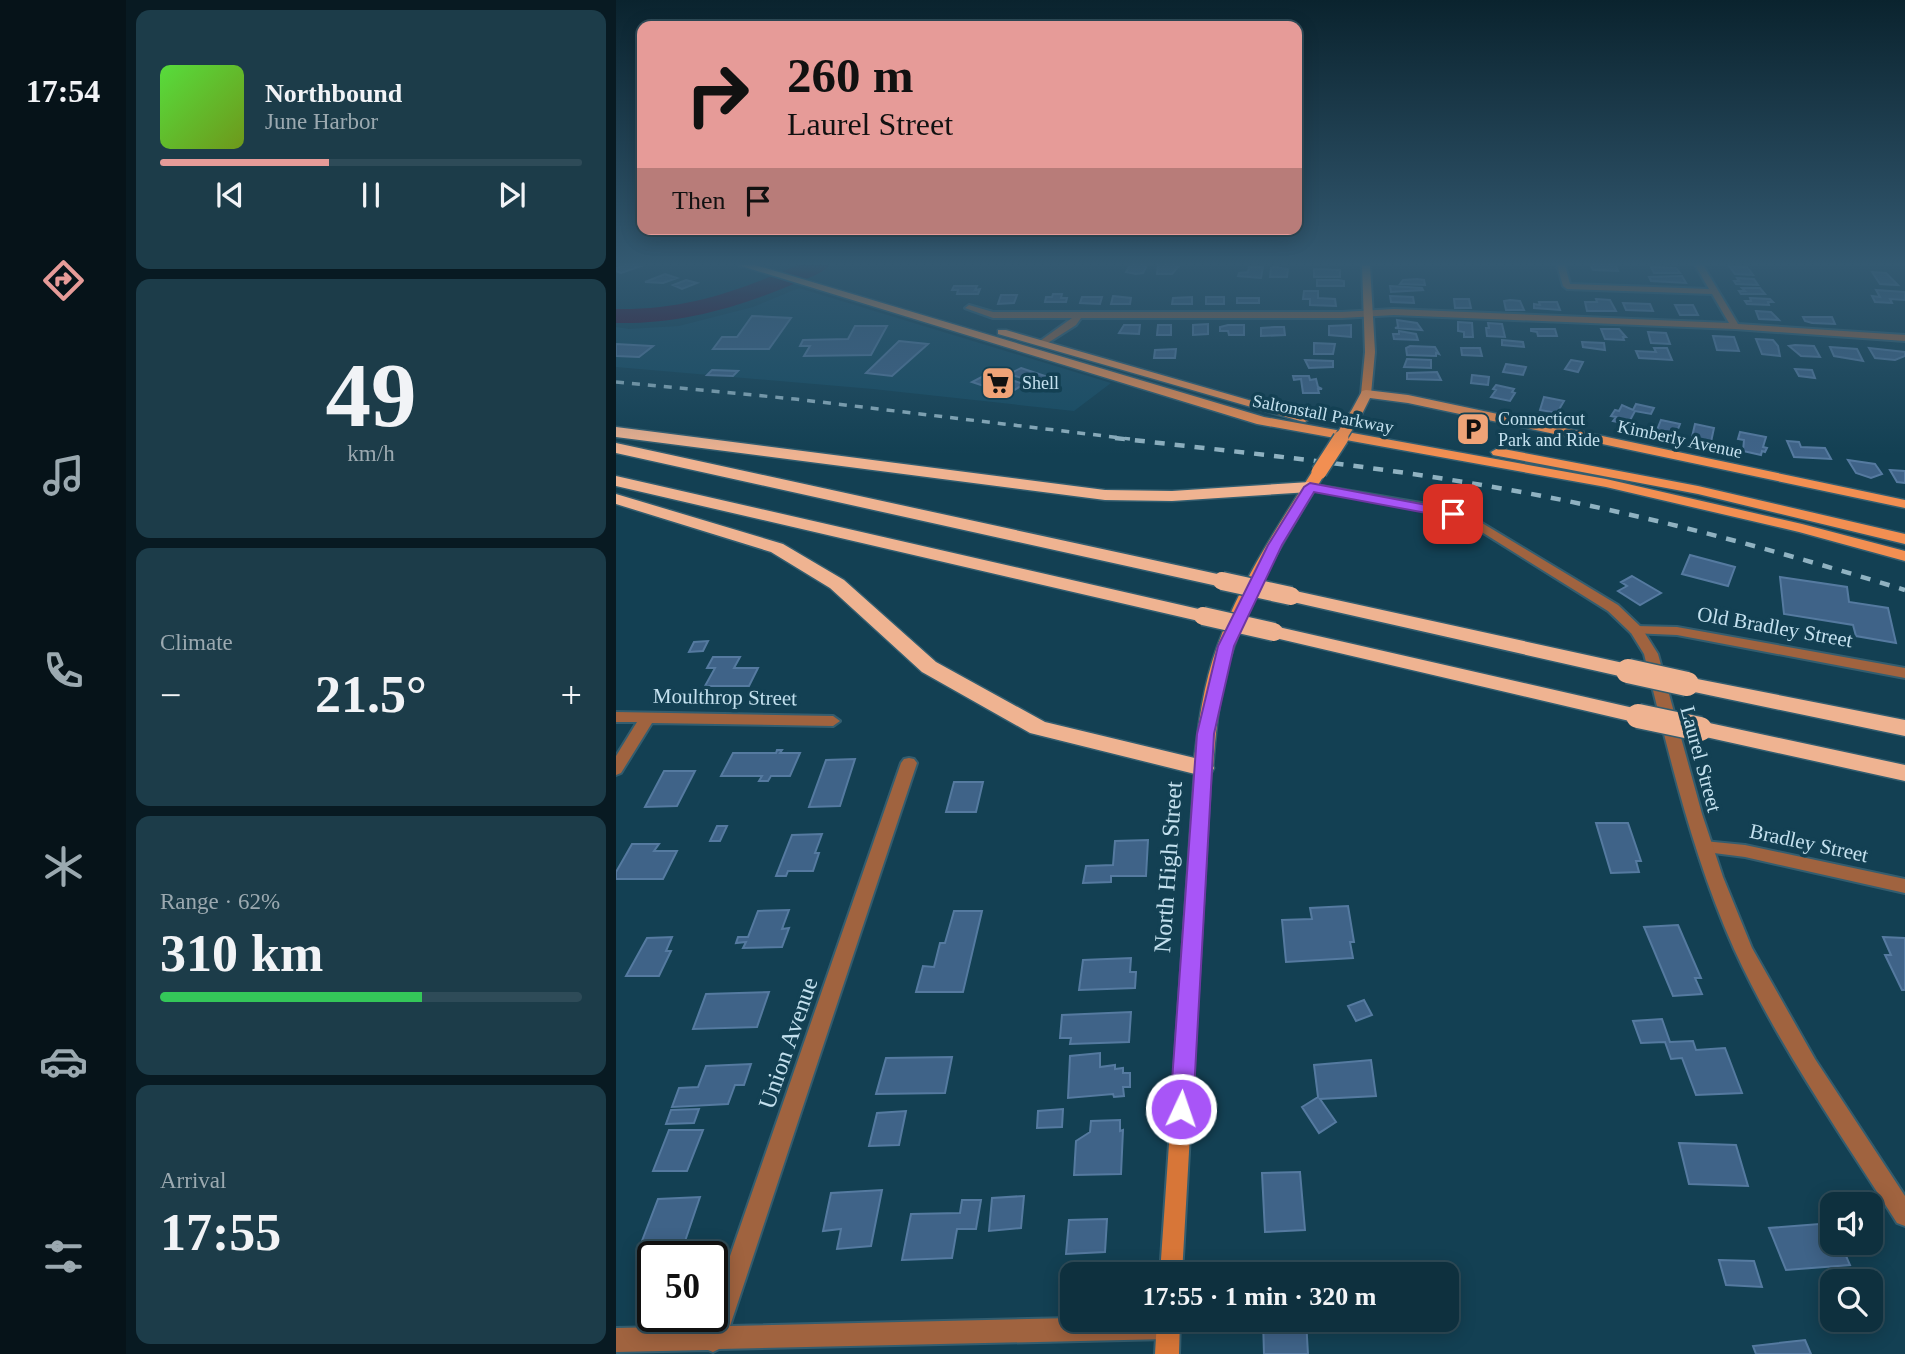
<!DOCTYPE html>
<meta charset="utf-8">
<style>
body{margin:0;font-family:"Times New Roman",serif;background:#1c3c49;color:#f1f3f6;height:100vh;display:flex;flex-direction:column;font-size:26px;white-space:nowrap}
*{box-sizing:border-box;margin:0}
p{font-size:23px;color:#9ba9b0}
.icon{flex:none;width:38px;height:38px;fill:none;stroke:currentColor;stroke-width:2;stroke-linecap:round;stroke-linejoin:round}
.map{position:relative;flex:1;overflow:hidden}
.panel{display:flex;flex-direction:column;gap:10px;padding:10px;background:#081a22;width:490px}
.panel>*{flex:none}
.guide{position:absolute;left:21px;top:21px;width:665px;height:214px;border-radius:14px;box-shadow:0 4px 18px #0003,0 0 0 2px #2e4b58;background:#e69b98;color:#111;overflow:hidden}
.buttons{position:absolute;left:1204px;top:1192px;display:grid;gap:14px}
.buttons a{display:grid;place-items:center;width:63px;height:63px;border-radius:14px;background:#0e303e;box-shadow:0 4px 18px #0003,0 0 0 2px #2e4b58;font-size:35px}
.speed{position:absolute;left:21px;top:1241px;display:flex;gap:14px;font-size:35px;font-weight:700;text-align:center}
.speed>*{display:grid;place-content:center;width:91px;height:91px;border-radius:50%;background:#0e303e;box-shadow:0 4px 18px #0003,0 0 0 2px #2e4b58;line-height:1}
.speed .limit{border:4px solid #111;border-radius:10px;background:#fff;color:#111}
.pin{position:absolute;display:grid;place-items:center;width:60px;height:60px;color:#fff;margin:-30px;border-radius:14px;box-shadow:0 4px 10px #0006}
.me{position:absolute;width:77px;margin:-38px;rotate:3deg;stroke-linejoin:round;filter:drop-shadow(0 0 5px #0008)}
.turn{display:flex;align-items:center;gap:24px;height:147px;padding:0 35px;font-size:32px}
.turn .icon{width:91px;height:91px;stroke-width:2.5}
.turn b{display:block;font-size:49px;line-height:60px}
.then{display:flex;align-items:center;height:66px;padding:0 35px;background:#0003;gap:14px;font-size:26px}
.big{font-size:52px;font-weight:700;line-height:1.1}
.panel .tile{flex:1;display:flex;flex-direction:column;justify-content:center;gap:10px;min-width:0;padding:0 24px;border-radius:14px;background:#1c3c49}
.panel .dial{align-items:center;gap:0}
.dial b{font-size:91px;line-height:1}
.song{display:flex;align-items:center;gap:21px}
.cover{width:84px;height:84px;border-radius:10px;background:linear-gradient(135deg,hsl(110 70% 55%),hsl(80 70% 35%))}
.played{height:7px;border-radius:4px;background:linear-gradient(90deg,#e69b98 40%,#2e4b58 40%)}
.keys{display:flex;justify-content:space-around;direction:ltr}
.heat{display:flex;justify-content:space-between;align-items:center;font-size:38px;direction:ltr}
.charge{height:10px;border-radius:5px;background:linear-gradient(90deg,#34c759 62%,#2e4b58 0)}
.trip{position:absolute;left:444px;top:1262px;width:399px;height:70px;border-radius:14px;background:#0e303e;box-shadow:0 4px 18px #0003,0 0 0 2px #2e4b58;font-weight:700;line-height:70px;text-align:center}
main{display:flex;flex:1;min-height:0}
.tabs{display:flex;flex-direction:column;width:126px;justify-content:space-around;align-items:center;background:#061319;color:#9ba9b0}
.tabs .icon{width:49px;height:49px}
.tabs .current{color:#e69b98}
.tabs b{font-size:32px;color:#f1f3f6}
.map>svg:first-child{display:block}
.built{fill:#164b62}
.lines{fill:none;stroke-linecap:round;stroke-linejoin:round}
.river{fill:#430c2b;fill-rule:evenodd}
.building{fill:#3f6388;stroke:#557aa0;stroke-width:2}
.minor-casing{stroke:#335d6f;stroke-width:4}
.tertiary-casing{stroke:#335d6f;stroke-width:4}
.secondary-casing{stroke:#335d6f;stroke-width:4}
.primary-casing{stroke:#335d6f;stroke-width:3}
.motorway-casing{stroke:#335d6f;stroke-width:3}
.minor{fill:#a0633f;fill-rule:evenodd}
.tertiary{fill:#a0633f;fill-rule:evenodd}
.secondary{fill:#d77638;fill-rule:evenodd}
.primary{fill:#f28f52;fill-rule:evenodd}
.motorway{fill:#efb391;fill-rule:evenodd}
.rail-far1{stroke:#90b2c1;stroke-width:3.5;stroke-dasharray:8 8;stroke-linecap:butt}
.rail{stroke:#90b2c1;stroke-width:4.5;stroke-dasharray:10 10;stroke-linecap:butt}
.primary-bridge-far1-casing{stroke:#335d6f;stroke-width:14;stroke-linecap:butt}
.primary-bridge-casing{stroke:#335d6f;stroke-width:18;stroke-linecap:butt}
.motorway-bridge-far1-casing{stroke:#335d6f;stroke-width:21;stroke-linecap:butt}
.motorway-bridge-casing{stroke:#335d6f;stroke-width:27;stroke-linecap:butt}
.primary-bridge-far1{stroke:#f28f52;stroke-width:11}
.primary-bridge{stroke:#f28f52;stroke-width:15}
.motorway-bridge-far1{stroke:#efb391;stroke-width:18}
.motorway-bridge{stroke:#efb391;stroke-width:24}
.route{fill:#a855f7;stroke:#6d37a1;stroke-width:2}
.labels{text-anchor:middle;stroke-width:7;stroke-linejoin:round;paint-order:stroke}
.far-poi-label{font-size:18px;fill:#c4e1ef;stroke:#134053;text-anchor:start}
.far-street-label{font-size:18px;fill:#c4e1ef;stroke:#134053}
.street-label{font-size:21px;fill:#c4e1ef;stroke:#134053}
.near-street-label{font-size:24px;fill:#c4e1ef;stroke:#134053}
</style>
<main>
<nav class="tabs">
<b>17:54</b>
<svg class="icon current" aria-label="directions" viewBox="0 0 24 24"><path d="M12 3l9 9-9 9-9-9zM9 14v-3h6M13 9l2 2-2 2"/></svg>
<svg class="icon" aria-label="music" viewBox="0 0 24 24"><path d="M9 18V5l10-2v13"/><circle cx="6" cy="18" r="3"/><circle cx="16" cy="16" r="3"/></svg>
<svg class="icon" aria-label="phone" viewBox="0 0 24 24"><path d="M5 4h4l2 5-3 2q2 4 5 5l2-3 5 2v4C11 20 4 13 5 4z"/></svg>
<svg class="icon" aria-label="climate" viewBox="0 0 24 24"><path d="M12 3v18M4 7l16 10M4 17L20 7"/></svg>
<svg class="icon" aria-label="car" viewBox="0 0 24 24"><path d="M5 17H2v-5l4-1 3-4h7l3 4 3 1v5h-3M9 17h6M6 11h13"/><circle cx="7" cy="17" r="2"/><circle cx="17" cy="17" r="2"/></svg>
<svg class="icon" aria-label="filters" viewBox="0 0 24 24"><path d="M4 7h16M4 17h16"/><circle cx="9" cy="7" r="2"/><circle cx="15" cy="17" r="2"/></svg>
</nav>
<section class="panel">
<div class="tile">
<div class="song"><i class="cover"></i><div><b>Northbound</b><p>June Harbor</p></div></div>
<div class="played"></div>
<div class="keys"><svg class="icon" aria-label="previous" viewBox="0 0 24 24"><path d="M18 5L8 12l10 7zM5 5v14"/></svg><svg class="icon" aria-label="pause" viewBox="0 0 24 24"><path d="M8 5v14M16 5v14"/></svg><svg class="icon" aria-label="next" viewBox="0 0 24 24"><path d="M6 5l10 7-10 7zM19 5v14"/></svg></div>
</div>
<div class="tile dial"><b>49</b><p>km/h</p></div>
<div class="tile"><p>Climate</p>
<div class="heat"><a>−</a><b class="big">21.5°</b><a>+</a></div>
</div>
<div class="tile"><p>Range · 62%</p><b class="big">310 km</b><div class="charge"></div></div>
<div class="tile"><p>Arrival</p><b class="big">17:55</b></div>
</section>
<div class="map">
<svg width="1289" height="1354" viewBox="0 0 1289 1354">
<rect width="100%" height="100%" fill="#134053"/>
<path class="built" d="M183,288L495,383L458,411L257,389L0,367V327L13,329L63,326L137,307Z"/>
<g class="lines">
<path class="river" d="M182,265H213C206,275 190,278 180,283C121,308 64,324 0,323V309C69,310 120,292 182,265Z"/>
</g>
<path class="building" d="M8,265H24L25,266L5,273L0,271V268Z
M514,265H531L527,273L520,274L510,272Z
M542,265H558L563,266L556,274H541Z
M975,265H1000L1002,271L977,270Z
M1113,266L1131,267L1137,275L1119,274Z
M633,267H647L645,278L622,276L623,273L632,272Z
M659,267L672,269L671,277H654L655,268Z
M1035,267L1060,268L1064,273H1038Z
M698,269L724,270V277H698Z
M1256,272L1270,273L1282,285L1264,284Z
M49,274L61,278L47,283L29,282Z
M1066,276L1070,283L1035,281L1033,277Z
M1121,278L1138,279L1142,285L1120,284L1118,281H1123Z
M801,279L808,280L809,285L784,284L787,280Z
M70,280L81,283L66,289L57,285Z
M701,280H723L728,281V286H701Z
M338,286H361L359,290L364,289L362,294H341L342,290H336Z
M774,286L806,288L807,290L775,292Z
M1126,288H1144L1149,294H1125L1123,291H1129Z
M1260,290L1289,292V300L1274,299L1276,303L1259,302L1256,296L1264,297Z
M688,291H702V298L719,299L720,306L694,305V299H687Z
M437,294H446L445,298H451L450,302H429L430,297H436Z
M385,295H401L398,303L382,304Z
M497,296L515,298L514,304H495Z
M774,296L797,297L798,303L775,302Z
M466,297H486L484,304L464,303Z
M576,297V304H556L557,298Z
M590,297H608V304H590Z
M621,298H643V303H621Z
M1134,298L1154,299L1157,302H1152L1153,305L1131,304L1129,301H1135Z
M838,299H853L855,308H839Z
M980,299L994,300L1000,311H971L969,302H981Z
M894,300L904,301L908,310H890L888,301Z
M923,302H941L944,310L918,308V304L924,305Z
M1007,303L1034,304L1037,311L1010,310Z
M1059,305H1077L1082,315H1064Z
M1140,311L1155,312L1163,320L1143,319Z
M136,316L175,318L153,349H97L106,337H121Z
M1187,317H1216L1219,324L1196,323L1189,321Z
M781,320L801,323L806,330L779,328L782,327Z
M842,322L856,323L857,337H848V332L842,331Z
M872,323L886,324L889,337L871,336L870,328H873Z
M592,324V334L577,335V325Z
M508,325H524L523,334L503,333Z
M542,325H555V335H541Z
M612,325H628V335H613L612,331H604V327Z
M735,325V337L713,335V326Z
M239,326H271L255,355L188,356L194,346H184L187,340L232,339Z
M659,327H668L669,335L645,336V328Z
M915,329H939L941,336H922L921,332L915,331Z
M985,329H1003L1010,337H1007L1008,340L989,339Z
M783,331L800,334L802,340L778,339L777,334H783Z
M1032,332L1050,333L1054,344L1035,343Z
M1097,336L1118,337L1123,351L1101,350Z
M1140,339L1157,340L1162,346L1164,356L1146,354Z
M886,340L907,342L908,347L886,345Z
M283,341L312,344L276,376L250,373Z
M966,342L988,343L989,350L967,347Z
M698,343L719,344L717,354H698Z
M0,344L37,346L23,357L0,356Z
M1179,345L1198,346L1204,357L1185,356L1173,346Z
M794,346L819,347L823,354L820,353V356L791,355L790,348Z
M1214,347L1241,349L1247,361L1218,356Z
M845,348H864L866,356L846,355Z
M1038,348H1051L1056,360L1023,358L1020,351L1040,352Z
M1253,348L1289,352V356L1279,360L1259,358Z
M560,349L559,358H538L539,350Z
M791,359L815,360V368L788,367Z
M689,360L717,361V367L693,368Z
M955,360L967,362L962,372L949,369Z
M890,364L910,367L907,375L887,372Z
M405,368L438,379L428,385L393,374Z
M1179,369L1196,370L1199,378L1183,376Z
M96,370L122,371L117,376L91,375Z
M821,372L825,380L791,379V373Z
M373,373L408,384L392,394L356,382Z
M856,375L873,377L872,385L855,383Z
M677,376H693L694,380L700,379L702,387L706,389H702L703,393H687L685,379L678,380Z
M880,385L898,389L896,392L899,393L894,401L875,397L880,390L877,389Z
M928,397L948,401L941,413L924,410Z
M1020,404L1038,408L1035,414L1019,411L1012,424L997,421L1000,417L995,416L999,410L1003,411L1006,405L1017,410Z
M1045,420L1064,424L1060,434L1041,430Z
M1079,424L1098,428L1095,442L1075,441Z
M1124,432L1150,437L1147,447L1151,448L1149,452L1146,451L1145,455L1127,451L1128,440L1122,439Z
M1171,441L1183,442L1185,447L1209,448L1215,459L1178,457Z
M1232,460L1259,464L1266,474L1255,478L1240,473Z
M1274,470L1289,471V483L1281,482Z
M1074,555L1119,567L1112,586L1066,574Z
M1016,576L1045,593L1024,605L1002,591L1011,586L1005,582Z
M1164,577L1231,587L1233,602L1272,608L1280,643L1240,636L1237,625L1168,614Z
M92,641L87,651L73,652L78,642Z
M97,657H124L118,668H142L133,686H89L99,668H91Z
M161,750H166L164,753H184L174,776H155L152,781H143L146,776H105L117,753H160Z
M239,759L224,806L193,807L210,760Z
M48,771H79L61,806L29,807Z
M338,782H367L360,812H330Z
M980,823H1012L1025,861H1020L1023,872L995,873Z
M101,826H111L104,841H94Z
M206,834L199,853H203L197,871H172L170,876H160L176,835Z
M532,840L530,876H495V882L467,883L470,866L497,865L499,841Z
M16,844H43L38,851H61L47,879H0V872Z
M732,906L738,942H734L737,958L670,962L666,920L696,919L694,908Z
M173,910L166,929L173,928L166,947L127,948L130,942L120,943L122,937H132L142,911Z
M338,911H366L347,992H300L307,966L318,967L324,943H329Z
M1062,925L1085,978H1079L1086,994L1057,996L1028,927Z
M56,937L50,951H55L43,976H10L31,938Z
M1267,937L1289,938V990H1286L1269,955H1275Z
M515,958L514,972H520L519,988L463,990L467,960Z
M153,992L141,1027L77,1029L90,994Z
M748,1000L756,1015L740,1021L732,1006Z
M515,1012L513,1042L454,1044L455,1038H444L446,1015Z
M1046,1019L1054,1042L1077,1041L1080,1050L1109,1048L1126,1093L1080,1095L1066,1058L1055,1059L1049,1042L1025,1043L1017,1021Z
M484,1053V1067L499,1065V1069L507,1068V1073H514V1087H507L508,1096L498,1097L497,1094L452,1098L454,1056Z
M336,1057L329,1093L260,1094L270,1058Z
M755,1060L760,1096L704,1099L720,1122L703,1133L686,1107L702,1097L698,1065Z
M135,1064L128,1085H119L112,1104L56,1107L63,1088L82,1087L90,1066Z
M83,1109L78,1123L50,1124L55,1110Z
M447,1109L446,1127L421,1128L422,1111Z
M290,1111L283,1145L253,1146L261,1113Z
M504,1120V1131L507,1130L505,1174L458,1175L460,1141L474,1132L475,1121Z
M53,1130H87L71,1171H37Z
M1063,1143L1120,1145L1132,1186L1073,1184Z
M684,1172L689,1230L649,1232L646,1173Z
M266,1190L255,1246L221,1249L225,1229L207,1231L215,1193Z
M408,1196L405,1228L373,1231L376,1198Z
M84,1197L65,1253L21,1254L42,1199Z
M346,1200H365L360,1229H341L336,1258L286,1260L295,1214L344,1213Z
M491,1219L489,1252L450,1254L453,1220Z
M1216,1223V1242H1224L1234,1265L1170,1270L1153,1228Z
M1103,1260L1138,1261L1146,1287L1110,1285Z
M647,1320H690L692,1354H648Z
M1189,1340L1195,1354H1140L1137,1346Z"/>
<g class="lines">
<g class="minor-casing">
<path id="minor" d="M941,265H949L954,284L1093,289L1079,265H1087L1122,324L1289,335V341L1119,329L778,315L726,318H465L460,325L427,346L422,343L424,341L456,318H377L349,308L353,305L377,312H726L778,309L1113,323L1096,294L951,289L947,286Z
M1020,626L1061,627L1289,668V678L1061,635L1015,633L1013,630Z
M0,712L217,716L224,721L217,726L36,723L5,773L0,775V756L21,722H0Z
M293,758L298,759L301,763L114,1326L457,1318V1320H561L564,1327L560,1335L552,1339L103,1349L97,1352L92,1350L0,1352V1328L90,1326L94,1316H96V1308L285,763L288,759Z
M1088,841L1129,845L1289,879V893L1129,857L1082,851L1080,847L1082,843Z"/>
</g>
<g class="tertiary-casing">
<path id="tertiary" d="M694,484L811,504L861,520L1002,605L1025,627L1042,654L1086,814L1107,877L1136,948L1199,1059L1289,1196V1226L1281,1223C1224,1133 1162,1045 1118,949C1076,855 1053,754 1028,654L1015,633L992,611L853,524L809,510L690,489V485Z"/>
</g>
<g class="secondary-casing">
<path id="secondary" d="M746,265H754L759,352L755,394L750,397L745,394L749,352Z
M587,763L592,764L595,768L566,1274H544L579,768L582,764Z
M541,1320H564L563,1354H539Z"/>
</g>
<g class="primary-casing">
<path id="primary" d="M122,265H139L648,417L990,479L1186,524L1289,551V561L1183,532L990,487L641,424Z
M382,330H390L695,418L689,422L684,421L382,334Z
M750,390L792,395L1289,500V508L792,403L754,398L744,418H734L733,415L746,391Z
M882,448L1082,486L1289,534V544L1082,494L877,455L875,452Z
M703,468L710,472C676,528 639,585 618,647C604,686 600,727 597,768L594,773H580L577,768C582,727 587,685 601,647C623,584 661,528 696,472Z"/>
</g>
<g class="motorway-casing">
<path id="motorway" d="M0,427L489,490L556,491L694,482L702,487L694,492L556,501L489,500L0,437Z
M0,443L606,575L615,581L606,587L0,453Z
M0,476L587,610L594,612L597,616L594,620L587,622L0,486Z
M0,494L167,544L228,580L320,662L429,722L587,760L595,762L598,768L595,774L587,776L414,733L306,672L214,588L155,552L0,504Z
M675,590L1012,664L1019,666L1022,671L1019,676L1012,678L668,600L665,596L668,592Z
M658,626L1022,709L1030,711L1033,716L1030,721L1022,723L651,636L648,632L651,628Z
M1071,677L1289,720V736L1064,689L1060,684L1064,679Z
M1084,721L1289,765V781L1076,734L1073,729L1076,724Z"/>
</g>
<use href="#minor" class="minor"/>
<use href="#tertiary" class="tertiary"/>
<use href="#secondary" class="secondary"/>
<use href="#primary" class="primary"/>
<use href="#motorway" class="motorway"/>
<path class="rail-far1" d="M0,382L179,399L514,439"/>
<path class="rail" d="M499,438C631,453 763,466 894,490C1028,514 1159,550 1289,590"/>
<g class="primary-bridge-far1-casing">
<path id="primary-bridge-far1" d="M724,439L739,415"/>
</g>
<g class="primary-bridge-casing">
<path id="primary-bridge" d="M703,472L725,438"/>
</g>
<g class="motorway-bridge-far1-casing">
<path id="motorway-bridge-far1" d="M606,581L675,596
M587,616L658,632"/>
</g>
<g class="motorway-bridge-casing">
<path id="motorway-bridge" d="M1012,671L1071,684
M1022,716L1084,729"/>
</g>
<use href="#primary-bridge-far1" class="primary-bridge-far1"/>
<use href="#primary-bridge" class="primary-bridge"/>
<use href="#motorway-bridge-far1" class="motorway-bridge-far1"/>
<use href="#motorway-bridge" class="motorway-bridge"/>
</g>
<linearGradient id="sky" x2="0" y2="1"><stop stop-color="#0a232e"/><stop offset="0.58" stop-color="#335971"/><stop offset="1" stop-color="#335971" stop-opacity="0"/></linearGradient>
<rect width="1289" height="455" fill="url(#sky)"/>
<path class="route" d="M694,483L837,510L844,514L837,518L698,492L666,545L618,646L598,734L577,1109L574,1117L565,1120L557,1117L554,1109L581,734L602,646L652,545L688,487Z"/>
<defs>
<g id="supermarket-square" transform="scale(1.75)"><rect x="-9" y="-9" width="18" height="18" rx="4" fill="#efa377" stroke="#134053"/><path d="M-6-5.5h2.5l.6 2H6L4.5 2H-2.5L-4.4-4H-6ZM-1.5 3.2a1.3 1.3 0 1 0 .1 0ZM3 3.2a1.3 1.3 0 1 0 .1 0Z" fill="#111"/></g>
<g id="parking-square" transform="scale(1.75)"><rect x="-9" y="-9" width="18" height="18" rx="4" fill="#efa377" stroke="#134053"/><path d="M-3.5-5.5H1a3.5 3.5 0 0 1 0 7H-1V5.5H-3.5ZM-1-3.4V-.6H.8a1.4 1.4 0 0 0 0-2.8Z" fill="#111"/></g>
</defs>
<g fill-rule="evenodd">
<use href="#supermarket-square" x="382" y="383"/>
<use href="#parking-square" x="857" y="429"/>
</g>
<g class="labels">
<g class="far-poi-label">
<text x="406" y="389">Shell</text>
<text x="882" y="425">Connecticut<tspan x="882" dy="21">Park and Ride</tspan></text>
</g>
<g class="far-street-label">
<text transform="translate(707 414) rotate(11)" y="6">Saltonstall Parkway</text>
<text transform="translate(1064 439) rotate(12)" y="6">Kimberly Avenue</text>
</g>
<g class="street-label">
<text transform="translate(1159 627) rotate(10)" y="7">Old Bradley Street</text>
<text transform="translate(109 697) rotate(1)" y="7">Moulthrop Street</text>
<text transform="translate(1085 759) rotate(75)" y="7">Laurel Street</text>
<text transform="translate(1193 843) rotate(12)" y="7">Bradley Street</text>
</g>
<g class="near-street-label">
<text transform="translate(552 867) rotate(-86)" y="8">North High Street</text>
<text transform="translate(172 1043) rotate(-71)" y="8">Union Avenue</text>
</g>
</g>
</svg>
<div class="buttons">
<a><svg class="icon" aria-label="sound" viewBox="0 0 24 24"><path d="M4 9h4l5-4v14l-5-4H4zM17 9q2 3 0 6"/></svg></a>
<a><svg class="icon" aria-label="search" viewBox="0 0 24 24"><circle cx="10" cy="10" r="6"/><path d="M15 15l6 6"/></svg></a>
</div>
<div class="speed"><div class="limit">50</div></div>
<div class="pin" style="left:837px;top:514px;background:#d93025"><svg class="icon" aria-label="arrive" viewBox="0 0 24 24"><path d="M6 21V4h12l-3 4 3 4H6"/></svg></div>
<svg class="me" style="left:565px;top:1109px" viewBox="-20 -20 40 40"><circle r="17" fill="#a855f7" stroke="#fff" stroke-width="3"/><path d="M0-11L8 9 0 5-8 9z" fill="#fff"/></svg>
<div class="trip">17:55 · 1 min · 320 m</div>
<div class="guide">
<div class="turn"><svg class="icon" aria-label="right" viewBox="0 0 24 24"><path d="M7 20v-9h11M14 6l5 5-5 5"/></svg><div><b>260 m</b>Laurel Street</div></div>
<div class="then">Then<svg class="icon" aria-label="arrive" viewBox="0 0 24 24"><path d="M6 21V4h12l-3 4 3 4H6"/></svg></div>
</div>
</div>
</main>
